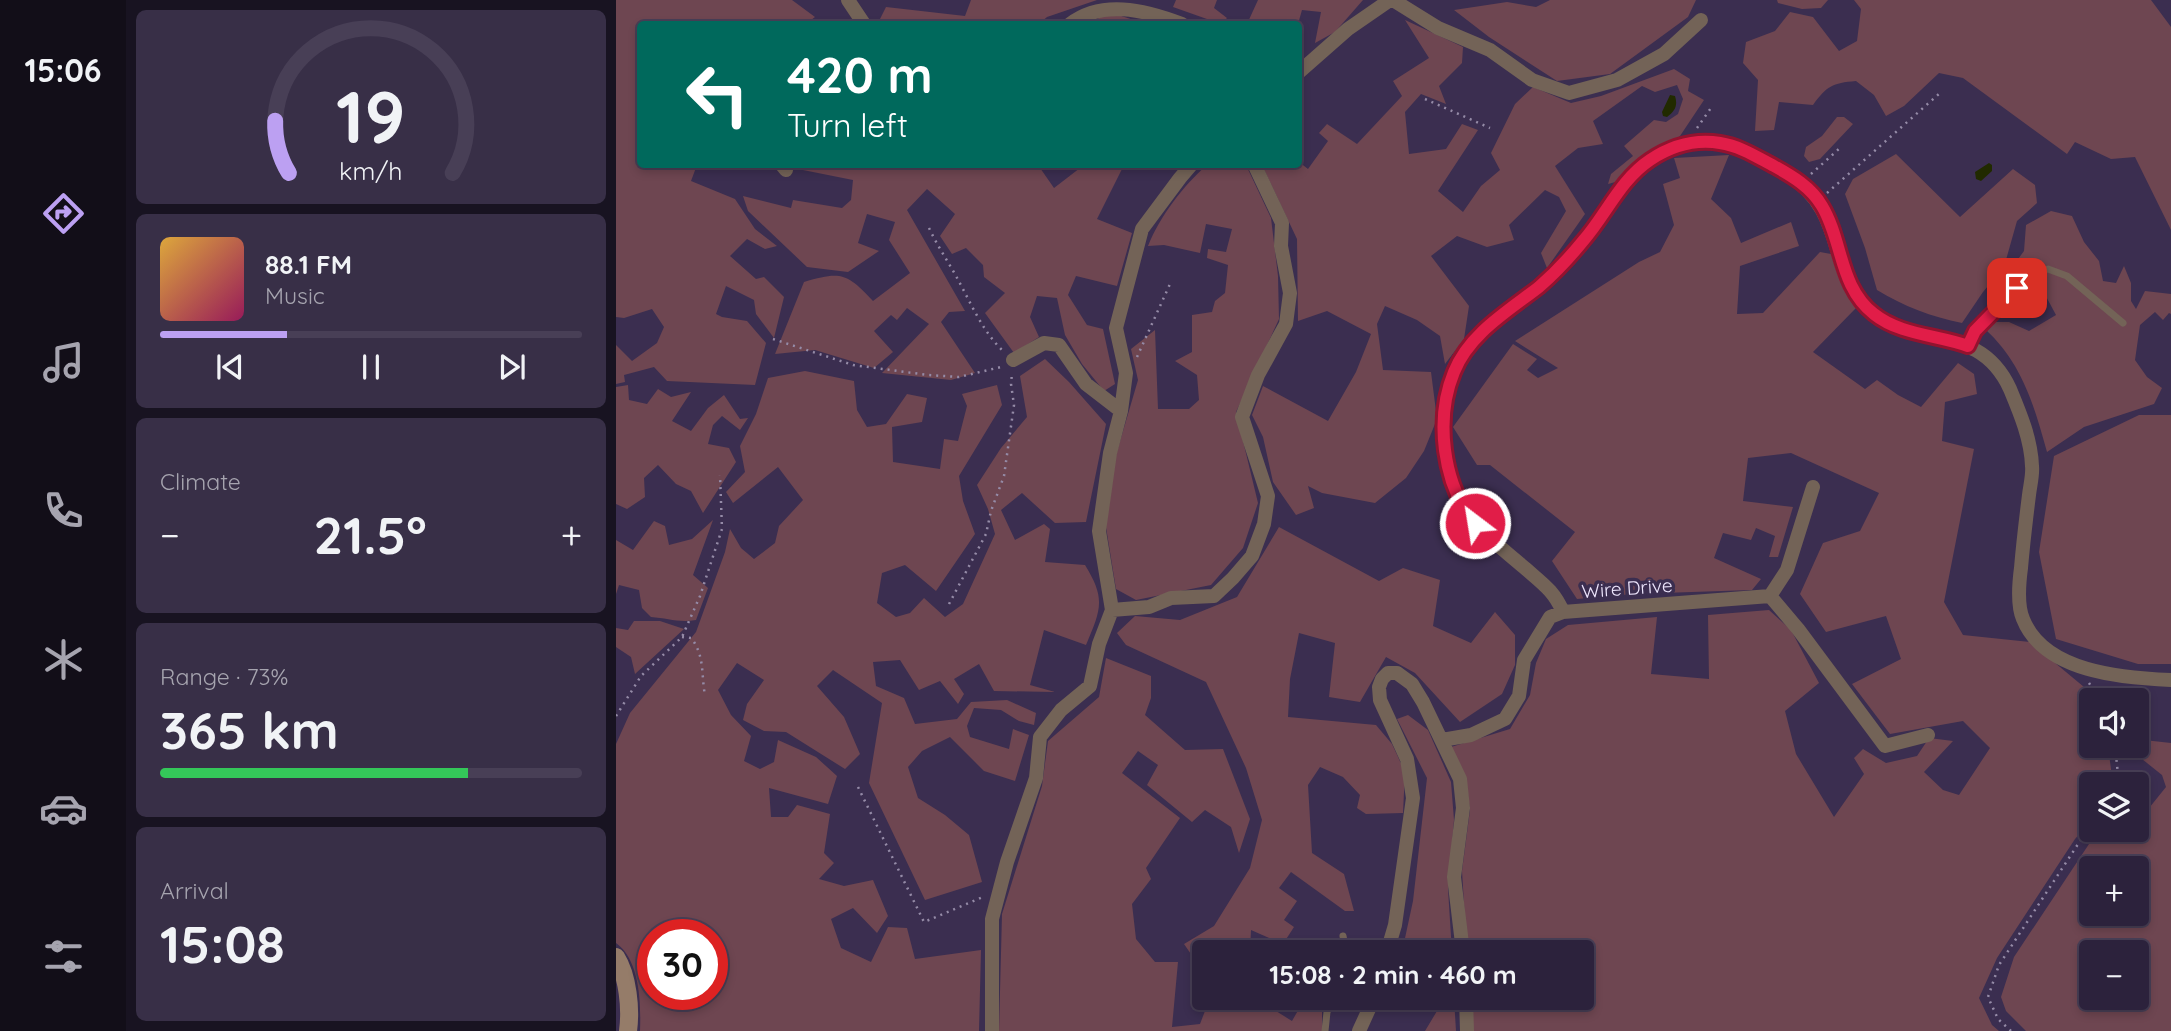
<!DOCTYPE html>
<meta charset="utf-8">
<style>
body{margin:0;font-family:Quicksand,sans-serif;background:#382f47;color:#f1f3f6;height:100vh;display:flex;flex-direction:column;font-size:26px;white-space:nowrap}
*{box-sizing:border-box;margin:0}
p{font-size:23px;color:#a6a4af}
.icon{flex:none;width:38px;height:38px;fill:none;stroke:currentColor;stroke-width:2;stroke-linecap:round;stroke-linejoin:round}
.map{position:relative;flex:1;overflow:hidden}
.details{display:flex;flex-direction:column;gap:10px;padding:10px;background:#181321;width:490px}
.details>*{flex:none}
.hud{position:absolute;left:21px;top:21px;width:665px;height:147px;border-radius:7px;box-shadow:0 4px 10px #0003,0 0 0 2px #483f56;background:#00695c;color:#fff;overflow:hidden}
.controls{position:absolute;left:1463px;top:688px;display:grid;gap:14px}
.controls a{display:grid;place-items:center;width:70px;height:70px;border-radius:7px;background:#2c223c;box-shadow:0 4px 10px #0003,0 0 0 2px #483f56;font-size:35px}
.speed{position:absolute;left:21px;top:919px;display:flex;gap:14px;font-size:35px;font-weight:700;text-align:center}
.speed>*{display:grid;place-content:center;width:91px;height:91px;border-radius:50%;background:#2c223c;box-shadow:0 4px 10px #0003,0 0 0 2px #483f56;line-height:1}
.speed .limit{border:10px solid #d22;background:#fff;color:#111}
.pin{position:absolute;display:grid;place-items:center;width:60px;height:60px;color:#fff;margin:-30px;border-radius:14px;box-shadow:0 4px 10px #0006}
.me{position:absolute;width:77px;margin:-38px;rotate:329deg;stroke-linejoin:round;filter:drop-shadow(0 0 5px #0008)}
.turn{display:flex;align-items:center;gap:24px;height:147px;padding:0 35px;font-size:32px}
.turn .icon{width:91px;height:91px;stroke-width:2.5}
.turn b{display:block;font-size:49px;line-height:60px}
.big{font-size:52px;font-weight:700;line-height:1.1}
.details .tile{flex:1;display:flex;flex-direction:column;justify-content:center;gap:10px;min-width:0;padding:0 24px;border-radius:10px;background:#382f47}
.details .dial{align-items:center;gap:0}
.dial svg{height:182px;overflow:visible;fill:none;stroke:#483f56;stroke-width:7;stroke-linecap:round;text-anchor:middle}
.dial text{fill:#f1f3f6;stroke:none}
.song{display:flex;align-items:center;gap:21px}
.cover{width:84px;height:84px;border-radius:10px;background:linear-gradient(135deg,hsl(40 70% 55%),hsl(330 70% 35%))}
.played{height:7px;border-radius:4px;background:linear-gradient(90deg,#bca0f2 30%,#483f56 30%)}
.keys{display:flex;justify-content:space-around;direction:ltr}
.heat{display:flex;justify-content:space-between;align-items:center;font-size:38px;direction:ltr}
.charge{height:10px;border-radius:5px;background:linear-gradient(90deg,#34c759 73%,#483f56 0)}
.trip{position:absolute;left:576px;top:940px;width:402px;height:70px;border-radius:7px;background:#2c223c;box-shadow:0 4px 10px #0003,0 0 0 2px #483f56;font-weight:700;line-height:70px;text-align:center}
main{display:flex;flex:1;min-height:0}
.tab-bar{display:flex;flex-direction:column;width:126px;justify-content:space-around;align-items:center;background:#120e18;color:#a6a4af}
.tab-bar .icon{width:49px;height:49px}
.tab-bar .active{color:#bca0f2}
.tab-bar b{font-size:32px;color:#f1f3f6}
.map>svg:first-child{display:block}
.green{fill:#6e4651;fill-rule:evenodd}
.water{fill:#212a00}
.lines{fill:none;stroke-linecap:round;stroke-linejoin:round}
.path{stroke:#958ba7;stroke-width:2.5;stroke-dasharray:2 5;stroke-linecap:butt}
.lane{stroke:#736357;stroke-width:7}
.street{stroke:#736357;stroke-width:14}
.secondary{stroke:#957c69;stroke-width:18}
.route-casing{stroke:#92132f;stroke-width:18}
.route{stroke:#e11d48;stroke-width:12}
.labels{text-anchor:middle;stroke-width:7;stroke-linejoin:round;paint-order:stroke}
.street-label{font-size:19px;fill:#efe7fe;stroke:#3b2e50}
</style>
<main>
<nav class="tab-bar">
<b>15:06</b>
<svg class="icon active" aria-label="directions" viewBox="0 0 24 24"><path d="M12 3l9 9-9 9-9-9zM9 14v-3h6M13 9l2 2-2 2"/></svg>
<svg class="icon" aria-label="music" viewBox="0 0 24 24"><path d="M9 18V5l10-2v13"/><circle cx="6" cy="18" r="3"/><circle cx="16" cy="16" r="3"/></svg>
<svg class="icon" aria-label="phone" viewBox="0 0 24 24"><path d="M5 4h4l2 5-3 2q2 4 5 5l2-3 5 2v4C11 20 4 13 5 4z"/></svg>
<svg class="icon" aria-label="climate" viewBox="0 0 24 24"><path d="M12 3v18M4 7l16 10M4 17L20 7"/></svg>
<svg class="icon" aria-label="car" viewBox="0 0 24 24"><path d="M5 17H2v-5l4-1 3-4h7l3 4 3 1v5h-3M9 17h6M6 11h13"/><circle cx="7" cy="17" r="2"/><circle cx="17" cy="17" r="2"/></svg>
<svg class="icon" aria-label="filters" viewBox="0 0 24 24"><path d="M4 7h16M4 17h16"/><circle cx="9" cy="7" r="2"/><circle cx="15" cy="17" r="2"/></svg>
</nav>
<section class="details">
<div class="tile dial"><svg viewBox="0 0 100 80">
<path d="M14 69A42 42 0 1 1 86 69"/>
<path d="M14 69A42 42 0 0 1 8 46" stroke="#bca0f2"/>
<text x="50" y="56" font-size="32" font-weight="700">19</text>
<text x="50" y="72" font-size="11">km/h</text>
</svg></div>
<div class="tile">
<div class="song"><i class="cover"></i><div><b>88.1 FM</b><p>Music</p></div></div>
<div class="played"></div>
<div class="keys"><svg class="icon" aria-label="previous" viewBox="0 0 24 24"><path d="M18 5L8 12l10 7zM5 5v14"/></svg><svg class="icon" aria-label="pause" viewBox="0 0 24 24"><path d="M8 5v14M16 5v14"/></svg><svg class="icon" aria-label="next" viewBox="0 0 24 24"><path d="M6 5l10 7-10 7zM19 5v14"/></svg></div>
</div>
<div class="tile"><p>Climate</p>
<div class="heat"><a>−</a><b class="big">21.5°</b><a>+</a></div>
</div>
<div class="tile"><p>Range · 73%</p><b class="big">365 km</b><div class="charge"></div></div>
<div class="tile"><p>Arrival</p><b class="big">15:08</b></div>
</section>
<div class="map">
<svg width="1555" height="1031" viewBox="0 0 1555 1031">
<rect width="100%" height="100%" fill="#3b2e50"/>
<path class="green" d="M0,0H176L199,17L190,24H24V164L81,165L75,181L119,199L139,229L161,246L149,249L131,239L114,256L140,279L148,277L168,297L158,338L140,314L138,300L110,286L100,314L106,317L131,321L150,343L139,385L51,381L38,367L8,375L9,382L0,384V345L16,361L41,343L48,327L36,309L8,318L0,317Z
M355,0H481L431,17L423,24L262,23L270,7L349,16Z
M560,0H601L598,8L611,18L605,24L557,7Z
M642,0H747L719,32L699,43L705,12L686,10L682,24H631Z
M934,0H1080L1072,17L994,74L941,81L873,37L838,10L891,2L920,7Z
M1161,0H1212L1205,8L1186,9L1162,3Z
M1238,0H1535L1555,27V230L1519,157L1495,159L1459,142L1451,154L1347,78L1323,73L1288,106L1270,116L1258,95L1240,81C1216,83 1211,86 1197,105L1163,102L1158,130L1139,131L1142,80L1127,63L1130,42L1159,31L1174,12L1197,17L1223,51L1241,41L1245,9Z
M493,12L530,24H473Z
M789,20L847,47L846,63L823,86L830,104L805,94L789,112L793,154L830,149L846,124L862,130L822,191L847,212L865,186L884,170L875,153L899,104L917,87L955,103L985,96L1058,69L1074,79L1072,91L1088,100L1064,136L1003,181L992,184L995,174L1017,156L1008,146L1038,120L1050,122L1062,114L1067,99L1061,85L1039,92L1026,86L977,121L987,144L962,148L939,166L969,214L931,268L925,253L950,211L943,197L929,190L893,225L898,240L871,247L841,236L815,256L853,306L848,339L829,364L824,336L801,320L769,306L761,324L767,370L815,372L821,419L808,451L790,478L759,503L706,493L692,486L698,508L680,515L657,482L647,437L636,415L647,386L712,421L740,372L755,334L711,311L682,321L681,239L646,165L682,164L683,162L692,169L712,141L703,133L711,124L741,144L786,96L777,81L813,58Z
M1221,117H1228L1237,124L1204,159L1193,162L1188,156L1190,147L1206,136Z
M1280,154L1344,217L1397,169L1419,185L1421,203L1401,221L1388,267L1367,292L1346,323C1316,317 1287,306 1261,290L1249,248L1229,194L1237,179Z
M1113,155L1095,199L1115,218L1125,243L1175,222L1183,246L1124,266L1121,314L1147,313L1204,252L1215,254L1240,308L1197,352L1249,389L1261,380L1282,395L1305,407L1342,363L1358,374L1361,394L1329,402L1326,441L1358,449L1328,602L1347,635L1414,642L1468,687L1476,700L1475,746H1492L1496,777L1494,784H1475V821L1459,839L1381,958L1363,998L1376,1025L1383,1031H856L854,998H966V952H851L846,871L854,810L850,779L835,747L894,729L914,695L920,663L930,639L952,625L1041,617L1035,674L1093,679L1092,615L1153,610L1175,630L1203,683L1169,711L1180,754L1218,817L1248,774L1238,758L1247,749L1270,763L1301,756L1313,738L1337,741L1308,772L1327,790L1343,795L1374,748L1347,721L1274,734L1236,684L1285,659L1270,616L1210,632L1184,594L1207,543L1244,531L1263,493L1175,453L1132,458L1127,501L1177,507L1162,557H1153L1159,536L1140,528L1135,540L1107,533L1098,558L1145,579L1136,590L1016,594L961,599L936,561L959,532L874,465H861L837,427L897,344L921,359L911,370L922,378L942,368L899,341L1023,262L1044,252L1058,225L1047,184L1064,178L1058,158Z
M174,165H422L438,188L464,168L463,165H508L481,219L516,233L501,286L460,276L452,295L471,325L487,329L499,384L488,391L466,364L449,335L441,298L421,296L414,317L423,337L398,353L369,313L389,293L368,277L367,265L350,248L336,254L324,236L339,214L311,189L291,210L349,311L333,312L325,322L359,373L335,380L266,373L313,324L291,308L281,320L275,315L258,331L277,352L258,368L199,350L159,354L188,282C225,271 231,273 257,301L294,273L273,240L279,222L251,214L242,243L263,251L232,272L191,267L132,211L127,196L175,208L177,200L226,208L235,200L237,180L177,168Z
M591,165H630L655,218L662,276L663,319L620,412L642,503L627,548L595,585L520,600L500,589L490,527L500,455L522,380L515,349L539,330L542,409H573L583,400L581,375L559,361L576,352V315L596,312L599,301L609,293L612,265L591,258L592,249L610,252L616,229L590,224L584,253L548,245L532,246C544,216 567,186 591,165Z
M1435,211L1456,216L1468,242L1483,261L1487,281L1500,283L1508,266L1515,283V301L1520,309L1529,291L1555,294V314L1553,313L1547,320L1539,312L1524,325L1519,360L1531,377L1546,388L1538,404L1468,427L1431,452C1418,405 1406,363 1369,329L1375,322H1393L1413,331L1440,315L1426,289L1379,307L1390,296L1391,274L1408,251L1410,225Z
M429,359L453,382L490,424L470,522L439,523L406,493L385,510L399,540L428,524L434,529L429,562L469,565C490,599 485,609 470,645L428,630L414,685L439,692L378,691L363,664L338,679L348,694L342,704L324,681L303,690L284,660L257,662L260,686L288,698L299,724L341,719L355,702L391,700L420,713L418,725L403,721L385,710L358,708L351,726L354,737L393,749L397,729L413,735L399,781L368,771L334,737L306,751L292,767L302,798L329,815L353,835L366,882L309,900L253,783L266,703L217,670L201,686L228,717L244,754L229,769L170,732L148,731L127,720L131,704L148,680L121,663L102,690L115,715L135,736L128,761L144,769L158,762L162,740L200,757L221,776L212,804L153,788L155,817H172L181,805L214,814L208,853L218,863L203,879L228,886L257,880L272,916L261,933L237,908L215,919L225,948L255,962L272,927L291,928L299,959L365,950L363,1031H24C25,1003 24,960 0,943V744L14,713L80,632L109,552L114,529L125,548L138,559L159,543L163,526L187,500L162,467L117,503L110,492L129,472L124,446L140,414L152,378L189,371L238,381L241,410L251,427L270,424L291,394L311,398L306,422L276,427L277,462L324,469L328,439L342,441L351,406L346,394L381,385L386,405L343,476L347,501L359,534L320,591L289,565L266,573L261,603L280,617L294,613L308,598L329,617L347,604L379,534L372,509L361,485L385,448L411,417L404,376ZM37,934H96V994H37Z
M12,385L13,400L31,404L42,389L55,397L75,392L56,421L75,431L92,408L108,395L124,419L132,418L124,430L106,416L97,425L92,444L113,448L120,462L87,513L75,491L60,484L42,465L28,478L29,497L11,509L0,504V387Z
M1523,415H1555V664H1522L1440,639L1423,552L1438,456Z
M97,520L77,575L92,588L80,620C63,623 51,618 35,617L26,608L23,590L3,585L0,594V540L17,550L38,521L49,526L53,545L76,539Z
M663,527L763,581L787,568L824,580L817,626L855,643L879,612L899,635V665L886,694L844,722L799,673L770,657L744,702L713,697L719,643L683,633L674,679L672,717L760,725L776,744L789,772L787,813L750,814L741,808L744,795L727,777L704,767L692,785L696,853L728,874L738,911H729L675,872L663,888L681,901L668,920L678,927L667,944L635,930L634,952H588V973L568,944L598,926L634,868L646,820L630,768L590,682L510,645L501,633L519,616L564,620L621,597Z
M18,621H44L68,629L19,674L15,657L0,647V628L12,630Z
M490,658L535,676V698L529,715L569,750L607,749L634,819L623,853L615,827L589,810L576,822L531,785L542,765L522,751L506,773L564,818L530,868L535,879L516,904L520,939L539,962H562L556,1027L584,1024L594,998H639L676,1021L688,1000L706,1010V1031H383L386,914L426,786L432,741L483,697Z
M792,715L812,730L835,782L838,820L832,889L836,952H786L797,901L811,778L781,719Z
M1521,731L1528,740L1555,743V1031H1410L1390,1011L1385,997L1398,957L1473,844L1487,830H1500L1508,839L1516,830H1521V823L1550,787L1546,775L1511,747L1521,746ZM1475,868H1521V914H1475ZM1475,952H1521V998H1475Z
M825,998H838L840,1031H809L824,1006Z"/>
<path class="water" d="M1054,95L1059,96C1062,106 1059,111 1051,117L1047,116L1046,112Z
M1373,163L1376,165V171L1365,181L1360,179L1359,172Z"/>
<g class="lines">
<path class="path" d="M809,99L874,128
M1081,128L1097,105
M1195,174L1224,148
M1211,193L1324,93
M313,228C321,245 331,260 340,276C354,301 366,331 387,351
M157,339L237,365L312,375L343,377L385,367
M521,357L554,284
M333,604L370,534L375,511L388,476L398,405L395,384L396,373
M66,637L75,638C89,655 85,675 89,695
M1473,683L1484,700
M0,716L25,676L66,637L84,596L106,529L104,475
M1499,746L1503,784
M242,787L308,922L367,897
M1395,1031L1382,1019L1372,997L1383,965L1468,835L1475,828"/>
<path class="lane" d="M1352,346L1359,331L1415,274L1432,269L1451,276L1507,323
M727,936L730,952
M709,1031L711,1012L718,998"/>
<path class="street" d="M232,0L248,24
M777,0L822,28L874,50L916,80L953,93L1001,80L1048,54L1085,20
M454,24C485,0 527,9 566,24
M682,73L732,29L774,0
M165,164L170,170
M397,360L428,343L443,345L470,384L505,411
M1154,596L1182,629L1269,746L1312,735
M496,610L533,607L555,598L598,596L617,578L636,556L648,524L652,496L626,417L642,375L670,324L674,293L665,246L666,223L638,164
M947,612C938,591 927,584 910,569C870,535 839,513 831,459C825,426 827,380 847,352C867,324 900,307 925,285C945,267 964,246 980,225C1005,192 1025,153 1070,143C1107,135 1142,156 1172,175C1234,213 1209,279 1258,314C1306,349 1364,324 1394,389C1404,413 1415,439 1416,466C1417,475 1414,486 1413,495C1410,519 1407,544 1405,568C1403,583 1401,605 1407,619C1428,672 1506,678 1555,680
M826,740L855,735L889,719L903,696L908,660L934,617L947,612L1154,596L1171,570L1197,487
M771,952L779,925L797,798L791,759L764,700L763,687L766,679L772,673H781L796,684L807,702L844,779L847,808L838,877L847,952
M850,998L851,1031
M376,1031V919L391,862L420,778L424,737L445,710L474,686L483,644L496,610L483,531L494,453L505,411L510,373L500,328L526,229L564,178L576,164
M743,1031L758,998"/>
<path class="secondary" d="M0,957C12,976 15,1009 12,1031"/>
</g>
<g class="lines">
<g class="route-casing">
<path id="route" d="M859,523C826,484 819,418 838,372C853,334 892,311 923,287C938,274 954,257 967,241C990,215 1004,180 1034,160C1055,146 1079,139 1104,143C1124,146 1141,157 1158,166C1176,176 1195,187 1206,206C1227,241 1223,287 1258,314C1284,335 1322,335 1352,346L1359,331L1401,288"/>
</g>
<use href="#route" class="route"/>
</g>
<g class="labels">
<g class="street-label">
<text transform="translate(1011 588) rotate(-4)" y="7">Wire Drive</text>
</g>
</g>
</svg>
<div class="controls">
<a><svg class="icon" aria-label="sound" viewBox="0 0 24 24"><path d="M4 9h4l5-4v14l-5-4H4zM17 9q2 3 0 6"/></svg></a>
<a><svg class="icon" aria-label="layers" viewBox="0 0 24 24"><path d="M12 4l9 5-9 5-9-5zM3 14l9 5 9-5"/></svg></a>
<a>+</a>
<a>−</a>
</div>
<div class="speed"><div class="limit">30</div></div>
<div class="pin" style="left:1401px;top:288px;background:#d93025"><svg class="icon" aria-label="arrive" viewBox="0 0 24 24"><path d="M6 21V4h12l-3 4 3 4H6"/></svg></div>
<svg class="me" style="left:859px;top:523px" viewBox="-20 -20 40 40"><circle r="17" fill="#e11d48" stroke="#fff" stroke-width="3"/><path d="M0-11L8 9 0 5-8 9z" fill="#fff"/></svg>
<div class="trip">15:08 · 2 min · 460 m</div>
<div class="hud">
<div class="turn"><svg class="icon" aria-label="left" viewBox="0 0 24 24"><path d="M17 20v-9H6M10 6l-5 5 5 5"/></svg><div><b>420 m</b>Turn left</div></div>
</div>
</div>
</main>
